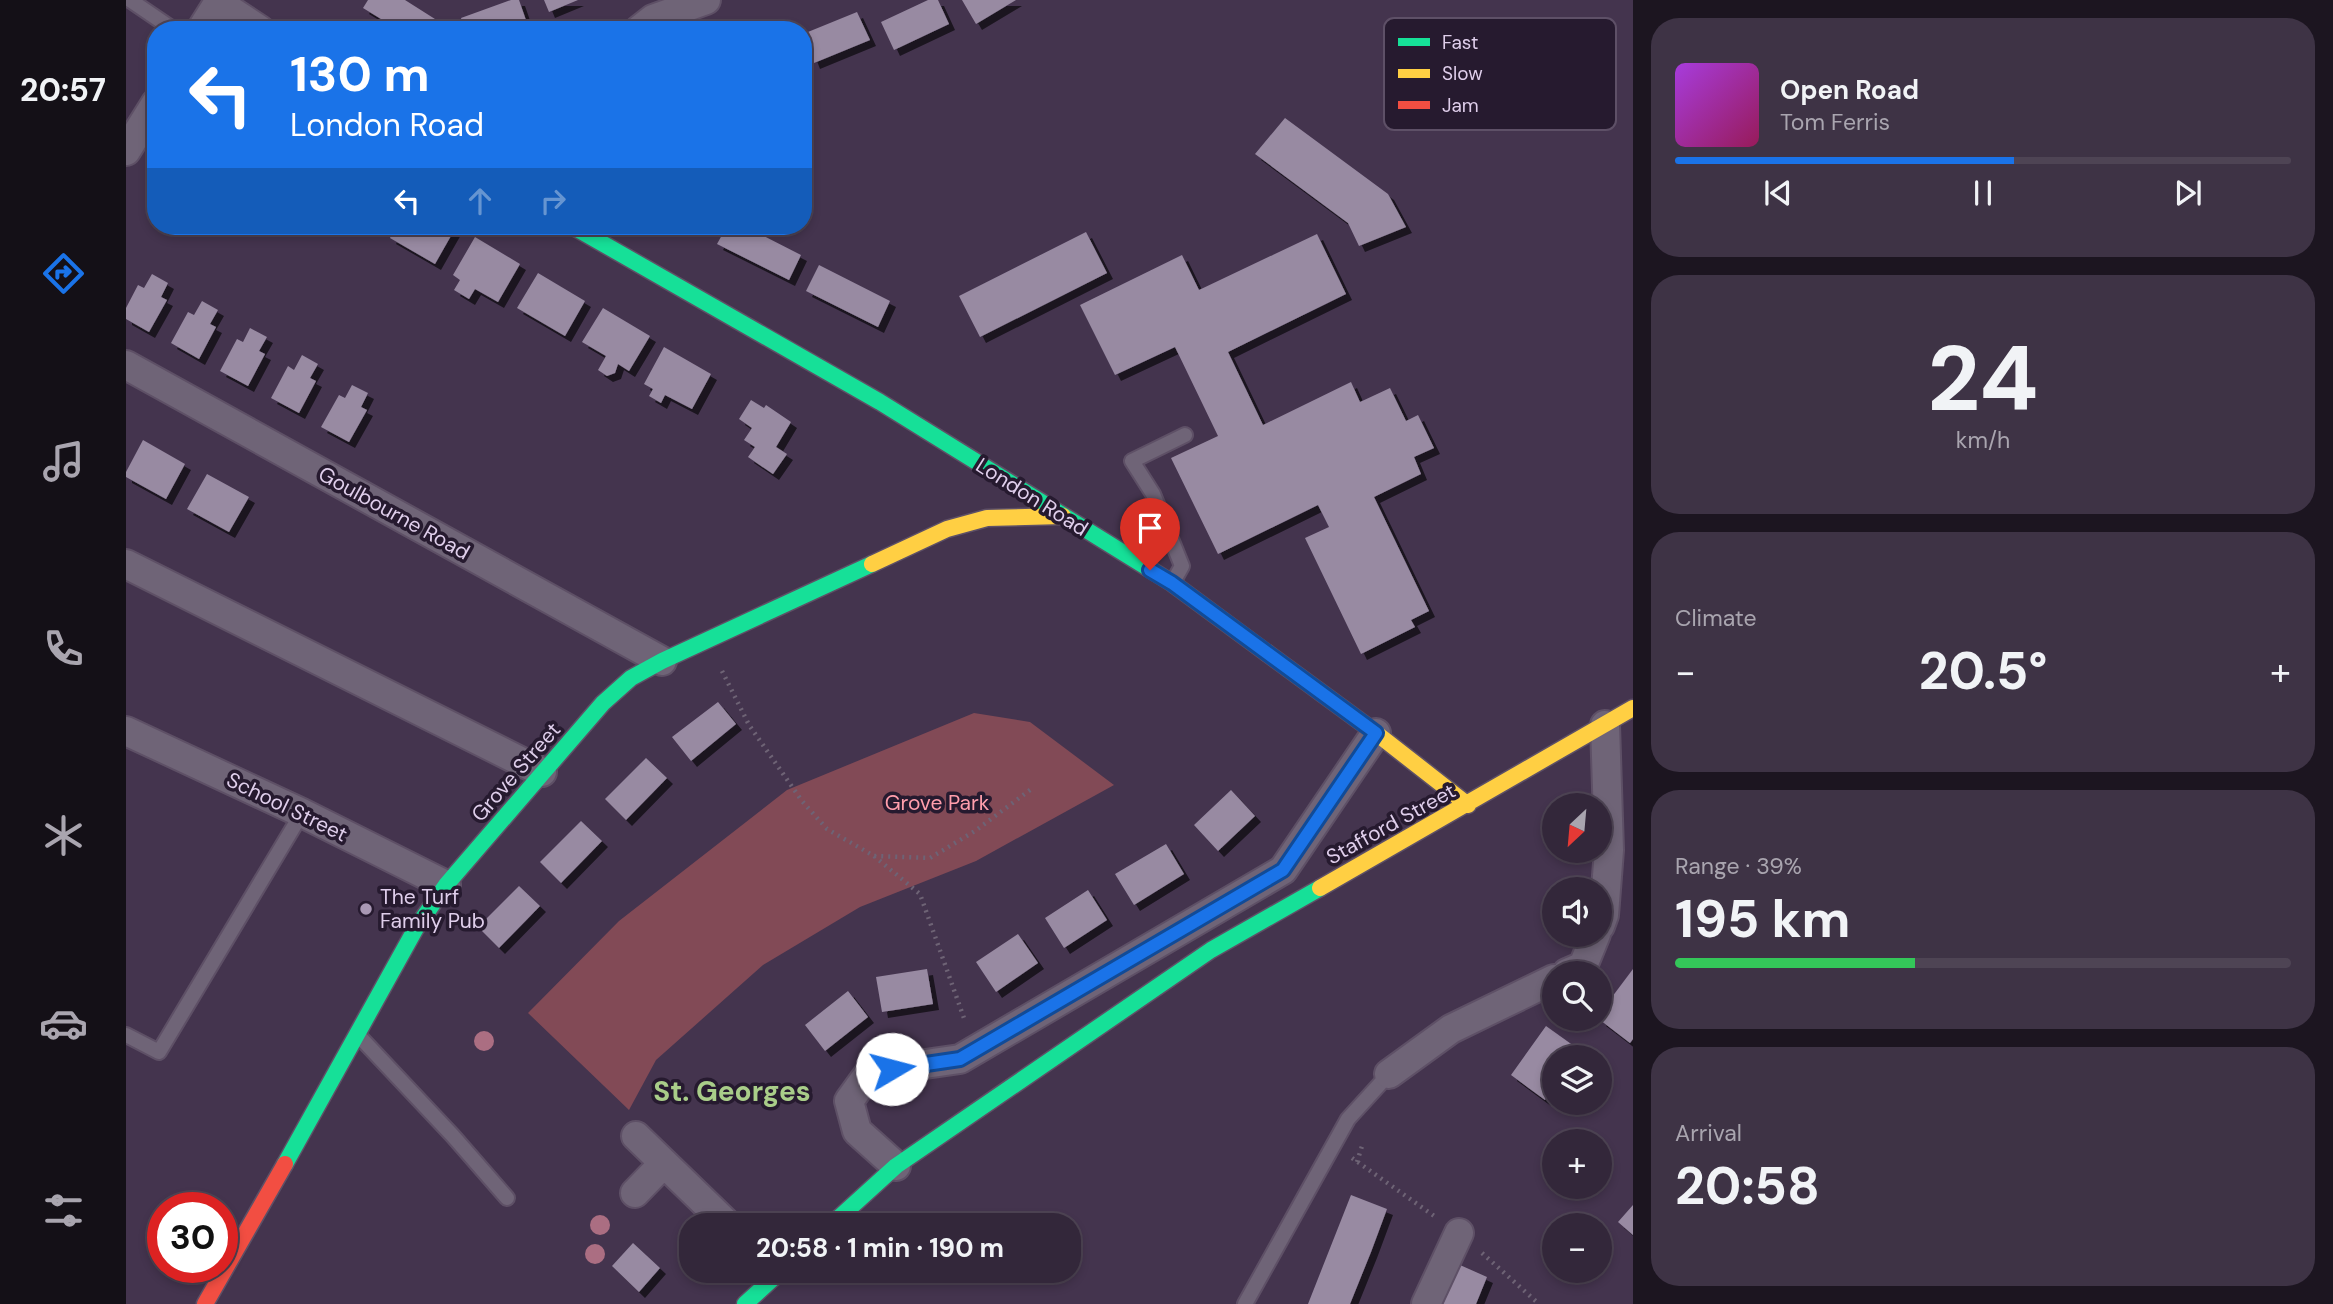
<!DOCTYPE html>
<meta charset="utf-8">
<style>
body{margin:0;font-family:"DM Sans",sans-serif;background:#3e3345;color:#f1f3f6;height:100vh;display:flex;flex-direction:column;font-size:26px;white-space:nowrap}
*{box-sizing:border-box;margin:0}
p{font-size:23px;color:#a9a5af}
.icon{flex:none;width:38px;height:38px;fill:none;stroke:currentColor;stroke-width:2;stroke-linecap:round;stroke-linejoin:round}
.map{position:relative;flex:1;overflow:hidden}
.panel{display:flex;flex-direction:column;gap:18px;padding:18px;background:#1c1520;width:700px}
.panel>*{flex:none}
.banner{position:absolute;left:21px;top:21px;width:665px;height:214px;border-radius:28px;box-shadow:0 4px 10px #0003,0 0 0 2px #4e4454;background:#1a73e8;color:#fff;overflow:hidden}
.needle{width:46px;rotate:206deg}
.controls{position:absolute;left:1416px;top:793px;display:grid;gap:14px}
.controls a{display:grid;place-items:center;width:70px;height:70px;border-radius:50%;background:#33273a;box-shadow:0 4px 10px #0003,0 0 0 2px #4e4454;font-size:35px}
.speed{position:absolute;left:21px;top:1192px;display:flex;gap:14px;font-size:35px;font-weight:700;text-align:center}
.speed>*{display:grid;place-content:center;width:91px;height:91px;border-radius:50%;background:#33273a;box-shadow:0 4px 10px #0003,0 0 0 2px #4e4454;line-height:1}
.speed .limit{border:10px solid #d22;background:#fff;color:#111}
.pin{position:absolute;display:grid;place-items:center;width:60px;height:60px;color:#fff;margin:-72px -30px;border-radius:50% 50% 50% 0;rotate:-45deg;box-shadow:0 0 7px #0007}
.pin .icon{rotate:45deg}
.me{position:absolute;width:77px;margin:-38px;rotate:82deg;stroke-linejoin:round;filter:drop-shadow(0 0 5px #0008)}
.turn{display:flex;align-items:center;gap:24px;height:147px;padding:0 28px;font-size:32px}
.turn .icon{width:91px;height:91px;stroke-width:2.5}
.turn b{display:block;font-size:49px;line-height:60px}
.lanes{display:flex;align-items:center;height:66px;padding:0 28px;background:#0003;justify-content:center;gap:35px;direction:ltr}
.lanes .off{opacity:.35}
.big{font-size:52px;font-weight:700;line-height:1.1}
.panel .widget{flex:1;display:flex;flex-direction:column;justify-content:center;gap:10px;min-width:0;padding:0 24px;border-radius:28px;background:#3e3345}
.panel .dial{align-items:center;gap:0}
.dial b{font-size:91px;line-height:1}
.song{display:flex;align-items:center;gap:21px}
.cover{width:84px;height:84px;border-radius:10px;background:linear-gradient(135deg,hsl(280 70% 55%),hsl(330 70% 35%))}
.played{height:7px;border-radius:4px;background:linear-gradient(90deg,#1a73e8 55%,#4e4454 55%)}
.keys{display:flex;justify-content:space-around;direction:ltr}
.heat{display:flex;justify-content:space-between;align-items:center;font-size:38px;direction:ltr}
.charge{height:10px;border-radius:5px;background:linear-gradient(90deg,#34c759 39%,#4e4454 0)}
.trip{position:absolute;left:553px;top:1213px;width:402px;height:70px;border-radius:28px;background:#33273a;box-shadow:0 4px 10px #0003,0 0 0 2px #4e4454;font-weight:700;line-height:70px;text-align:center}
main{display:flex;flex:1;min-height:0}
.tabs{display:flex;flex-direction:column;width:126px;justify-content:space-around;align-items:center;background:#141017;color:#a9a5af}
.tabs .icon{width:49px;height:49px}
.tabs .on{color:#1a73e8}
.tabs b{font-size:32px;color:#f1f3f6}
.map>svg:first-child{display:block}
.green{fill:#824a56}
.building{fill:#988aa2;filter:url(#shadow)}
.lines{fill:none;stroke-linecap:round;stroke-linejoin:round}
.lane-casing{stroke:#5e5066;stroke-width:18}
.street-casing{stroke:#5e5066;stroke-width:32}
.fast-casing{stroke:#5e5066;stroke-width:19}
.slow-casing{stroke:#5e5066;stroke-width:19}
.jam-casing{stroke:#5e5066;stroke-width:19}
.path{stroke:#6e6375;stroke-width:4.5;stroke-dasharray:2 5;stroke-linecap:butt}
.lane{stroke:#6f6477;stroke-width:14}
.street{stroke:#6f6477;stroke-width:28}
.fast{stroke:#16e098;stroke-width:16}
.slow{stroke:#ffcf43;stroke-width:16}
.jam{stroke:#f24e42;stroke-width:16}
.tree{fill:#ab6e82}
.route-casing{stroke:#114b97;stroke-width:18}
.route{stroke:#1a73e8;stroke-width:12}
.poi-dot{fill:#a998b4;stroke:#261a2f;stroke-width:2.5}
.labels{text-anchor:middle;stroke-width:7;stroke-linejoin:round;paint-order:stroke}
.street-label{font-size:21px;fill:#dfceeb;stroke:#261a2f}
.park-label{font-size:21px;fill:#ff9eac;stroke:#261a2f}
.poi-label{font-size:21px;fill:#dfceeb;stroke:#261a2f;text-anchor:start}
.district-label{font-size:28px;font-weight:bold;fill:#a9cd89;stroke:#261a2f}
.key{fill:#261a2f;stroke:#5e5067;stroke-width:2}
.key-label{font-size:19px;fill:#dfceeb}
</style>
<main>
<nav class="tabs">
<b>20:57</b>
<svg class="icon on" aria-label="directions" viewBox="0 0 24 24"><path d="M12 3l9 9-9 9-9-9zM9 14v-3h6M13 9l2 2-2 2"/></svg>
<svg class="icon" aria-label="music" viewBox="0 0 24 24"><path d="M9 18V5l10-2v13"/><circle cx="6" cy="18" r="3"/><circle cx="16" cy="16" r="3"/></svg>
<svg class="icon" aria-label="phone" viewBox="0 0 24 24"><path d="M5 4h4l2 5-3 2q2 4 5 5l2-3 5 2v4C11 20 4 13 5 4z"/></svg>
<svg class="icon" aria-label="climate" viewBox="0 0 24 24"><path d="M12 3v18M4 7l16 10M4 17L20 7"/></svg>
<svg class="icon" aria-label="car" viewBox="0 0 24 24"><path d="M5 17H2v-5l4-1 3-4h7l3 4 3 1v5h-3M9 17h6M6 11h13"/><circle cx="7" cy="17" r="2"/><circle cx="17" cy="17" r="2"/></svg>
<svg class="icon" aria-label="filters" viewBox="0 0 24 24"><path d="M4 7h16M4 17h16"/><circle cx="9" cy="7" r="2"/><circle cx="15" cy="17" r="2"/></svg>
</nav>
<div class="map">
<svg width="1507" height="1304" viewBox="0 0 1507 1304">
<defs>
<filter id="shadow"><feDropShadow dx="6" dy="6" stdDeviation="0" flood-color="#0009"/></filter>
</defs>
<rect width="100%" height="100%" fill="#44344e"/>
<path class="green" d="M848,713L904,722L988,785L850,861L734,907L637,965L530,1060L503,1110L402,1013L493,921L661,790Z"/>
<path class="building" d="M242,0H279L320,26L318,30H273L237,8Z
M385,0H393L402,26L392,30H339L335,18Z
M418,0H452L423,12Z
M802,0H812L823,24L768,50L755,22Z
M836,0H890L850,24Z
M731,12L744,40L688,63L677,34Z
M1159,118L1262,194L1280,227L1233,246L1222,223L1129,154Z
M270,226H328L330,227L309,264L264,238Z
M601,226H618L675,255L663,280L591,244Z
M960,232L981,273L854,337L833,296Z
M1191,234L1220,294L1102,352L1137,425L1225,382L1234,402L1264,388L1280,421L1292,415L1308,448L1288,457L1295,474L1248,497L1303,611L1285,620L1289,627L1235,654L1179,538L1203,527L1192,505L1092,554L1045,458L1092,436L1049,347L989,375L954,305L1056,255L1073,290Z
M349,237L394,264L372,302L349,289L343,299L328,290L334,280L327,275Z
M693,265L764,301L752,327L680,291Z
M412,273L459,301L439,336L391,308Z
M26,274L42,283L35,297L41,300L23,332L0,319V308L12,285L18,288Z
M76,301L92,310L84,324L90,327L73,359L45,343L62,312L68,315Z
M477,308L524,336L503,371L492,364L489,373L481,376L472,370L480,356L456,342Z
M124,328L141,337L133,351L139,354L122,386L94,371L111,339L117,342Z
M538,347L585,374L566,409L539,395L535,403L523,396L527,389L518,384Z
M176,355L192,364L184,378L190,381L173,413L145,398L162,366L168,370Z
M226,385L242,393L235,407L241,410L223,442L195,427L213,395L219,398Z
M625,400L638,408L640,405L665,422L650,447L661,454L647,474L622,457L629,447L618,440L626,428L613,419Z
M17,440L59,464L40,499L0,477V472Z
M81,474L123,497L103,532L61,509Z
M592,702L610,724L565,761L546,737Z
M520,758L541,778L500,820L479,799Z
M1105,790L1129,816L1092,851L1068,825Z
M455,821L476,841L435,883L414,862Z
M1040,844L1058,874L1008,905L989,874Z
M393,886L414,906L373,948L352,927Z
M962,890L981,920L938,948L919,918Z
M892,934L912,963L870,992L850,962Z
M801,969L807,1004L756,1012L750,977Z
M1507,969V1039L1504,1043L1474,1020V1013Z
M722,991L742,1017L699,1051L679,1025Z
M1420,1026L1455,1051L1450,1057H1428V1088L1419,1100L1385,1075Z
M1225,1195L1261,1209L1245,1252L1224,1304H1182Z
M1507,1205V1235L1492,1222Z
M507,1243L534,1268L513,1292L486,1266Z
M1334,1265L1361,1277L1350,1304H1317Z"/>
<g class="lines">
<g class="lane-casing">
<path id="lane" d="M4,0L48,30
M1047,582L1056,566L1027,494L1006,461L1059,435
M0,1035L33,1052L176,813
M232,1035L327,1136L381,1198
M1119,1304L1222,1119L1263,1074"/>
</g>
<g class="street-casing">
<path id="street" d="M93,3L134,30
M75,30L94,0
M513,30L527,19L580,0
M0,151L30,103
M0,365L536,661
M0,564L416,772
M0,731L176,813L320,885
M1474,926L1478,915L1483,850L1479,725
M1441,973L1457,966L1470,934
M1263,1074L1325,1029L1428,979
M510,1136L602,1225
M770,1166L731,1131L723,1101L744,1072L834,1059L1157,870L1250,733
M509,1193L538,1163
M1300,1304L1333,1233"/>
</g>
<g class="fast-casing">
<path id="fast" d="M446,226L754,402L1046,583L1141,653
M159,1164L290,928L320,885L477,703L505,678L536,661L746,564
M705,1225L770,1166L1085,950L1194,888
M619,1304L656,1270"/>
</g>
<g class="slow-casing">
<path id="slow" d="M746,564L821,529L861,518L937,516
M1141,653L1250,733L1342,805
M1194,888L1507,708"/>
</g>
<g class="jam-casing">
<path id="jam" d="M79,1304L159,1164"/>
</g>
<path class="path" d="M596,671L623,725L676,801L701,829L748,856L804,858L849,831L908,787
M748,856L794,894L839,1021
M1226,1158L1311,1218
M1231,1162L1236,1146
M1356,1253L1413,1304"/>
<use href="#lane" class="lane"/>
<use href="#street" class="street"/>
<use href="#fast" class="fast"/>
<use href="#slow" class="slow"/>
<use href="#jam" class="jam"/>
</g>
<g class="tree">
<circle cx="358" cy="1041" r="10"/>
<circle cx="474" cy="1225" r="10"/>
<circle cx="469" cy="1254" r="10"/>
</g>
<g class="lines">
<g class="route-casing">
<path id="route" d="M766,1069L834,1059L1157,870L1250,733L1046,583L1024,570"/>
</g>
<use href="#route" class="route"/>
</g>
<circle class="poi-dot" cx="240" cy="909" r="7"/>
<g class="labels">
<g class="street-label">
<text transform="translate(906 497) rotate(32)" y="7">London Road</text>
<text transform="translate(268 513) rotate(29)" y="7">Goulbourne Road</text>
<text transform="translate(390 772) rotate(-49)" y="7">Grove Street</text>
<text transform="translate(161 807) rotate(26)" y="7">School Street</text>
<text transform="translate(1265 824) rotate(-29)" y="7">Stafford Street</text>
</g>
<g class="park-label">
<text x="811" y="810">Grove Park</text>
</g>
<g class="poi-label">
<text x="254" y="904">The Turf<tspan x="254" dy="24">Family Pub</tspan></text>
</g>
<g class="district-label">
<text x="606" y="1101">St. Georges</text>
</g>
</g>
<rect x="1258" y="18" width="232" height="112" rx="10" class="key"/>
<rect x="1272" y="38" width="32" height="8" fill="#16e098"/>
<rect x="1272" y="69" width="32" height="9" fill="#ffcf43"/>
<rect x="1272" y="101" width="32" height="8" fill="#f24e42"/>
<g class="key-label">
<text x="1316" y="49">Fast</text>
<text x="1316" y="80">Slow</text>
<text x="1316" y="112">Jam</text>
</g>
</svg>
<div class="controls">
<a><svg class="needle" viewBox="-14 -14 28 28"><path d="M0-13l5 13h-10z" fill="#e53935"/><path d="M0 13l5-13h-10z" fill="#a9a5af"/></svg></a>
<a><svg class="icon" aria-label="sound" viewBox="0 0 24 24"><path d="M4 9h4l5-4v14l-5-4H4zM17 9q2 3 0 6"/></svg></a>
<a><svg class="icon" aria-label="search" viewBox="0 0 24 24"><circle cx="10" cy="10" r="6"/><path d="M15 15l6 6"/></svg></a>
<a><svg class="icon" aria-label="layers" viewBox="0 0 24 24"><path d="M12 4l9 5-9 5-9-5zM3 14l9 5 9-5"/></svg></a>
<a>+</a>
<a>−</a>
</div>
<div class="speed"><div class="limit">30</div></div>
<div class="pin" style="left:1024px;top:570px;background:#d93025"><svg class="icon" aria-label="arrive" viewBox="0 0 24 24"><path d="M6 21V4h12l-3 4 3 4H6"/></svg></div>
<svg class="me" style="left:766px;top:1069px" viewBox="-20 -20 40 40"><circle r="19" fill="#fff"/><path d="M0-13L10 11 0 6-10 11z" fill="#1a73e8"/></svg>
<div class="trip">20:58 · 1 min · 190 m</div>
<div class="banner">
<div class="turn"><svg class="icon" aria-label="left" viewBox="0 0 24 24"><path d="M17 20v-9H6M10 6l-5 5 5 5"/></svg><div><b>130 m</b>London Road</div></div>
<div class="lanes"><svg class="icon" aria-label="left" viewBox="0 0 24 24"><path d="M17 20v-9H6M10 6l-5 5 5 5"/></svg><svg class="icon off" aria-label="ahead" viewBox="0 0 24 24"><path d="M12 20V5M6 11l6-6 6 6"/></svg><svg class="icon off" aria-label="right" viewBox="0 0 24 24"><path d="M7 20v-9h11M14 6l5 5-5 5"/></svg></div>
</div>
</div>
<section class="panel">
<div class="widget">
<div class="song"><i class="cover"></i><div><b>Open Road</b><p>Tom Ferris</p></div></div>
<div class="played"></div>
<div class="keys"><svg class="icon" aria-label="previous" viewBox="0 0 24 24"><path d="M18 5L8 12l10 7zM5 5v14"/></svg><svg class="icon" aria-label="pause" viewBox="0 0 24 24"><path d="M8 5v14M16 5v14"/></svg><svg class="icon" aria-label="next" viewBox="0 0 24 24"><path d="M6 5l10 7-10 7zM19 5v14"/></svg></div>
</div>
<div class="widget dial"><b>24</b><p>km/h</p></div>
<div class="widget"><p>Climate</p>
<div class="heat"><a>−</a><b class="big">20.5°</b><a>+</a></div>
</div>
<div class="widget"><p>Range · 39%</p><b class="big">195 km</b><div class="charge"></div></div>
<div class="widget"><p>Arrival</p><b class="big">20:58</b></div>
</section>
</main>
